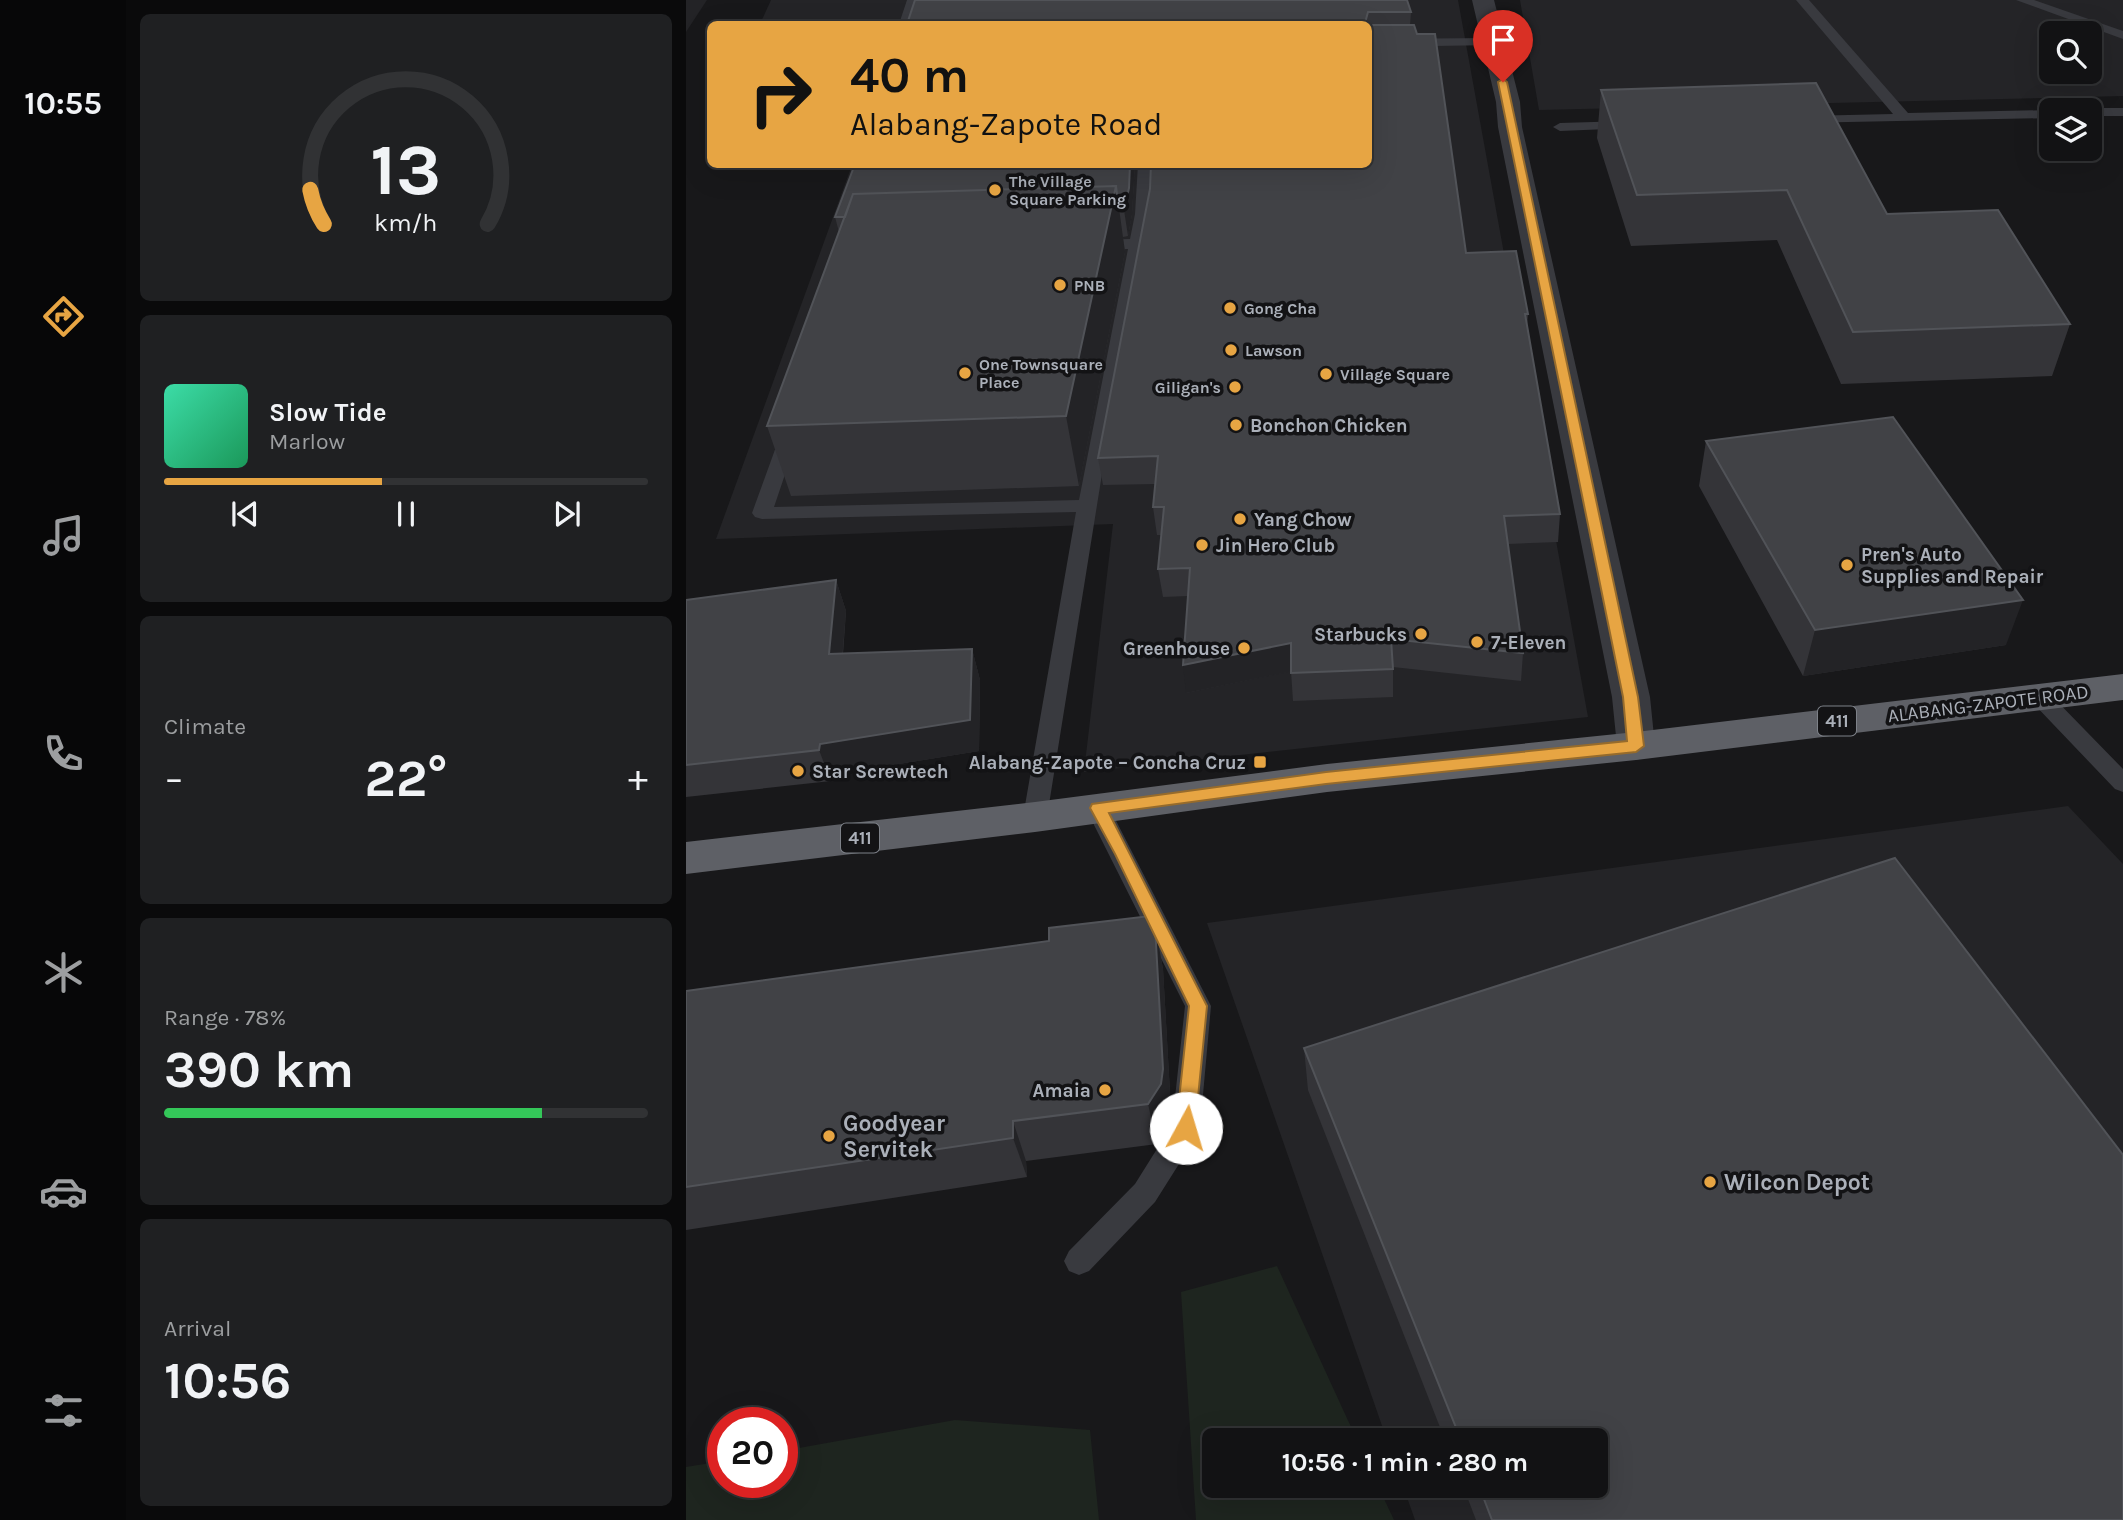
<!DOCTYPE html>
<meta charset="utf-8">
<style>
body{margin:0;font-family:Karla,sans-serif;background:#1f2022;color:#f1f3f6;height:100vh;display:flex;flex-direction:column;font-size:26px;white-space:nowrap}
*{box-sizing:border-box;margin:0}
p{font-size:23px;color:#9c9ea0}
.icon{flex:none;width:38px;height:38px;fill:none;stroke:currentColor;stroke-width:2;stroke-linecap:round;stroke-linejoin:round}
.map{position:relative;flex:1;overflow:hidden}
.side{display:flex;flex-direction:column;gap:14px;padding:14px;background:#0a0a0b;width:560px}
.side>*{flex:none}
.hud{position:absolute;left:21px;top:21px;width:665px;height:147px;border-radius:10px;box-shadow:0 7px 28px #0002,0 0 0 2px #313234;background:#e7a543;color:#111;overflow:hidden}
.buttons{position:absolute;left:1353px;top:21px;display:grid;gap:14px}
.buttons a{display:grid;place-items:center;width:63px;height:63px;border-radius:10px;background:#121214;box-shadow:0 7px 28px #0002,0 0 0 2px #313234;font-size:35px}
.speed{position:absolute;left:21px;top:1407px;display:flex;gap:14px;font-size:35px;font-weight:700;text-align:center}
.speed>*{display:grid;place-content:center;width:91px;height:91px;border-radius:50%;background:#121214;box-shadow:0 7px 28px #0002,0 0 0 2px #313234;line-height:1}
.speed .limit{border:10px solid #d22;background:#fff;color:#111}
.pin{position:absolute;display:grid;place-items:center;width:60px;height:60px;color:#fff;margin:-72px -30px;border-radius:50% 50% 50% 0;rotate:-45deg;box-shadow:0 0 7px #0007}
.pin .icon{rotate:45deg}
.me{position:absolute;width:77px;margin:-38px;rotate:6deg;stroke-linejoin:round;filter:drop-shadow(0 0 5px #0008)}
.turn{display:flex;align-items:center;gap:24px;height:147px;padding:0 28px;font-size:32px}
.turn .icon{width:91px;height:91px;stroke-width:2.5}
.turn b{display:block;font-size:49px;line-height:60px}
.big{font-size:52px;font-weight:700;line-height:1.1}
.side .card{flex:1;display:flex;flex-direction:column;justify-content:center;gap:10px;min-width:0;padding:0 24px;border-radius:10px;background:#1f2022}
.side .dial{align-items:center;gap:0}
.dial svg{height:182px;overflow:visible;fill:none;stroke:#313234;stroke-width:7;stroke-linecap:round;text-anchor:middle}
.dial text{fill:#f1f3f6;stroke:none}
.song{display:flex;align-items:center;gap:21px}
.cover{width:84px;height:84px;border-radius:10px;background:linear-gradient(135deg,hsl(160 70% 55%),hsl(150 70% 35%))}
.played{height:7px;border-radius:4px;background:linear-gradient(90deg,#e7a543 45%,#313234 45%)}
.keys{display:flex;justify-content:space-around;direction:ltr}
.heat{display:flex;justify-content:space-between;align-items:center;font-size:38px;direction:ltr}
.charge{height:10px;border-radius:5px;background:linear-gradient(90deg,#34c759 78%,#313234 0)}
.trip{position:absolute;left:516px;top:1428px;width:406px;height:70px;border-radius:10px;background:#121214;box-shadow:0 7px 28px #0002,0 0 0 2px #313234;font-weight:700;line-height:70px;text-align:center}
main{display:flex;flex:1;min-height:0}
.tabs{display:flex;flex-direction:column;width:126px;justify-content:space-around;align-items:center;background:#070708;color:#9c9ea0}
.tabs .icon{width:49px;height:49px}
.tabs .active{color:#e7a543}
.tabs b{font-size:32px;color:#f1f3f6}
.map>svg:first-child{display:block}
.built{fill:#242427;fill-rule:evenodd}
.green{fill:#1e251f}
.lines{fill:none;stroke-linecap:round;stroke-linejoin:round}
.service{fill:#393a3f;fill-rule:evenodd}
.tertiary{fill:#393a3f;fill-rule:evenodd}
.trunk{fill:#5e6066;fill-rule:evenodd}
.wall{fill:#343438}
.shaded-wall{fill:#232326}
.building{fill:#414246;stroke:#515358;stroke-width:2}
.route{fill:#e7a543;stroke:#966b2c;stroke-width:2}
.poi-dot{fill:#e7a543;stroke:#131315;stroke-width:2.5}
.labels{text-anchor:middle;stroke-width:7;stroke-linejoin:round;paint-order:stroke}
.far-poi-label{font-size:16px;font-weight:bold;fill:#abb0b9;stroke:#131315;text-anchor:start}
.shield{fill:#131315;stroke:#7d8188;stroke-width:2}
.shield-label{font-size:18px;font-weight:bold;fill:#abb0b9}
.poi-label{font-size:19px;font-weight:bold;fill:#abb0b9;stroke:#131315;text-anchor:start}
.street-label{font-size:19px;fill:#abb0b9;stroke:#131315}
.near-poi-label{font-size:23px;font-weight:bold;fill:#abb0b9;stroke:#131315;text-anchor:start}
</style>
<main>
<nav class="tabs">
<b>10:55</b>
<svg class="icon active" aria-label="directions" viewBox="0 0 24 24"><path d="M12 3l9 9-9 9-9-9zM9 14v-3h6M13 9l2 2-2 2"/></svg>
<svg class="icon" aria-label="music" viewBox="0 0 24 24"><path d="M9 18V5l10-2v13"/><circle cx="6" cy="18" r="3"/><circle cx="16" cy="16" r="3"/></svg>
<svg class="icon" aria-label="phone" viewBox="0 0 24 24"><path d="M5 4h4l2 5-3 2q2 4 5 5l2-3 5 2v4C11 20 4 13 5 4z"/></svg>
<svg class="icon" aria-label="climate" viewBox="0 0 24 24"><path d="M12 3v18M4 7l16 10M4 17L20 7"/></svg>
<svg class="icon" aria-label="car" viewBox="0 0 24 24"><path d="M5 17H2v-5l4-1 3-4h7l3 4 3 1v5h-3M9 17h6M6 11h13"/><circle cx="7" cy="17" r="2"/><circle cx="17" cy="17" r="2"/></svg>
<svg class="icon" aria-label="filters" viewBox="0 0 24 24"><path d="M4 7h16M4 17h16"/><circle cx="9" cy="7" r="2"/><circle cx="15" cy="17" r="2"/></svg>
</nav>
<section class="side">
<div class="card dial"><svg viewBox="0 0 100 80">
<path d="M14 69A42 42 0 1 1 86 69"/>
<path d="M14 69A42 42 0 0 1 8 54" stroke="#e7a543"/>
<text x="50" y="56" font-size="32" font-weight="700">13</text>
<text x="50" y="72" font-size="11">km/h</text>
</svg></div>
<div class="card">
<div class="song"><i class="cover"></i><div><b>Slow Tide</b><p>Marlow</p></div></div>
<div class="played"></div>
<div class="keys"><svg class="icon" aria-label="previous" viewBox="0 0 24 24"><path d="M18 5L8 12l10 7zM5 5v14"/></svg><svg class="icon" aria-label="pause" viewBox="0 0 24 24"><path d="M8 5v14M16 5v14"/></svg><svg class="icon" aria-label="next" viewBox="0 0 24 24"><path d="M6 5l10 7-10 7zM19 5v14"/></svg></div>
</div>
<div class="card"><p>Climate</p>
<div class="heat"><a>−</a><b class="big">22°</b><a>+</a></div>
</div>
<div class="card"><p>Range · 78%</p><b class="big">390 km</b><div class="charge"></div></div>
<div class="card"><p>Arrival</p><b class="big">10:56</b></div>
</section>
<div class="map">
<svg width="1437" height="1520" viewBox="0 0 1437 1520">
<rect width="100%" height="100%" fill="#18181a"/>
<path class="built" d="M85,0H772L902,717L398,772L427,524L30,539L166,165L682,164V24H74Z
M834,0H1437V96L853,110ZM1365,33H1404V72H1365Z
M1382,806L1437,864V1520H729L717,1486H910V1440H701L521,923Z"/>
<path class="green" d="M591,1266L671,1440H528V1486H692L708,1520H510L495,1292Z
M269,1420L404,1430L413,1520H0V1467L37,1461V1482H96V1451Z"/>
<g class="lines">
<path class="service" d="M221,0H233L225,24H213Z
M1110,0H1123L1222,113L1365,110V118L1113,123L1111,120L1118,116L1207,114Z
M1330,0H1348L1437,31V39Z
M806,38L811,39V45L682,47V39Z
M1404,108H1437V116H1404V110H1398Z
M941,121L946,122L948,125L946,128L874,131L867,127L874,123Z
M452,164H466L465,214L424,424L361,817L357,823L349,826L341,823L337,817L390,512L76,519L69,517L66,513L95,433L104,427L113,433L88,507L393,500L442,249L407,250L399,245L407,240L444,239L449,214Z
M1353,688L1361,691L1437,769V792L1429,789L1345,701L1342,696L1345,691Z
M412,800L420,803L424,809L525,1006L514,1128L510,1137L469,1202L403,1271L393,1275L383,1271L378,1261L383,1251L449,1184L486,1125L499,1006L400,809L404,803Z"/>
<path class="tertiary" d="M786,0H808L834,102L836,127L964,697L969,746L964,756L950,760L936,756L931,746L926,697L812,127L810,102Z"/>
<path class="trunk" d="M1437,674V700L950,760L641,792L349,832L0,874V842L349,802L641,764L950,732Z"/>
</g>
<path class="wall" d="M229,0L725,12L724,25L780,253L842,314L841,326L874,514L872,542L822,544L837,653L835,681L707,667V697L607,701L605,671L500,693L502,596L477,597L472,569L475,535H471L467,507L469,484L417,485L412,458L464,189L682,164V24H221Z
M915,90L1201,214L1384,324L1366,376L1155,384L1091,240L945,246L911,138Z
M169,164H449L446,214L442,236L437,237L439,252L393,486L105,496L81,426L153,232L149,217Z
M1020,441L1320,645L1117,676L1013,486Z
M150,580L160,611L157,654L286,649L294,680L293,751L145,775V781L0,797V600Z
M469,926L477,969L485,1110L483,1124L471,1144L340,1161L341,1177L0,1230V991Z
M618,1048L1437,1520H790L777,1486H910V1440H759L622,1090Z"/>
<path class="shaded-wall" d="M0,0H21L0,32Z
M444,164H449L446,214L442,236L438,210Z
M430,186L439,252L393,486L380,416Z
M150,580L160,611L154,685L143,654Z
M1337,600L1320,645L1117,676L1129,630Z
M605,643L607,671L500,693L497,665Z
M286,649L294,680L293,751L145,775V781L133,750L134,744Z
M469,926L477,969L485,1110L483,1124L471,1144L462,1104Z
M327,1121L340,1161L341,1177L327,1138Z"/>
<path class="building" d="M229,0H721L725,12H682L679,23L681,24H221Z
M682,25H728L731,34H749L780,253L830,251L842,314H839L874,514L818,516L837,653L705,639L707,669L605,673V643L497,665L504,568L472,569L478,507H467L472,456L412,458L464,189L465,164H682Z
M1130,83L1201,214L1312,210L1384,324L1167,332L1101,190L951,195L915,90Z
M169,164H444L443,188L438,210H433L430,186L167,194L159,217H149Z
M430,186L380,416L81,426L167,194Z
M1207,417L1337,600L1129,630L1020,441Z
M150,580L143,654L286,649L284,720L134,744L133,750L0,765V600Z
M1209,858L1437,1155V1520H806L793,1486H910V1440H775L618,1048Z
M464,916L469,926L477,1069L475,1084L462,1104L327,1121V1138L0,1187V991L363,941V928Z"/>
<path class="route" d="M817,79L821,82L952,697L958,746L950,752L640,784L423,813L521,1006L509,1128L506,1134L500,1136L493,1134L490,1128L503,1006L429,854L404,808L406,804L640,772L941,741L937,697L812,82Z"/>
<g class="poi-dot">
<circle cx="309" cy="190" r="7"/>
<circle cx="374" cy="285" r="7"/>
<circle cx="544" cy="308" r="7"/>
<circle cx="545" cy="350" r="7"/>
<circle cx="279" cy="373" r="7"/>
<circle cx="640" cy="374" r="7"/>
<circle cx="549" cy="387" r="7"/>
<circle cx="550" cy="425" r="7"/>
<circle cx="554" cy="519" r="7"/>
<circle cx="516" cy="545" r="7"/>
<circle cx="1161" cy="565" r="7"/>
<circle cx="735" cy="634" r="7"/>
<circle cx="791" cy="642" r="7"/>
<circle cx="558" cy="648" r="7"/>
<rect x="567" y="755" width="14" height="14" rx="3.5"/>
<circle cx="112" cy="771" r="7"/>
<circle cx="419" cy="1090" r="7"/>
<circle cx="143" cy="1136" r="7"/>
<circle cx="1024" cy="1182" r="7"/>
</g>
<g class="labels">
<g class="far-poi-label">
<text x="323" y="187">The Village<tspan x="323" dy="18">Square Parking</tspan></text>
<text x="388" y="291">PNB</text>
<text x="558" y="314">Gong Cha</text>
<text x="559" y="356">Lawson</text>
<text x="293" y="370">One Townsquare<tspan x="293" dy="18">Place</tspan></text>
<text x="654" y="380">Village Square</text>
<text x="535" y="393" text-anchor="end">Giligan's</text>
</g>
<g class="shield">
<rect x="1132" y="706.5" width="38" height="29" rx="5"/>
<rect x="155" y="823.5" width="38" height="29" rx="5"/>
</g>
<g class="shield-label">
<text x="1151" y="727">411</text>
<text x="174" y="844">411</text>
</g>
<g class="poi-label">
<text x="564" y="432">Bonchon Chicken</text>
<text x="568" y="526">Yang Chow</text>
<text x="530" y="552">Jin Hero Club</text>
<text x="1175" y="561">Pren's Auto<tspan x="1175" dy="22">Supplies and Repair</tspan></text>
<text x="721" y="641" text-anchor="end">Starbucks</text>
<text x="805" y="649">7-Eleven</text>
<text x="544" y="655" text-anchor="end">Greenhouse</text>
<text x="560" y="769" text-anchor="end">Alabang-Zapote – Concha Cruz</text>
<text x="126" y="778">Star Screwtech</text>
<text x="405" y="1097" text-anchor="end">Amaia</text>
</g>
<g class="street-label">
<text transform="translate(1302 703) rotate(-7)" y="7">ALABANG-ZAPOTE ROAD</text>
</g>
<g class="near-poi-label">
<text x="157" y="1131">Goodyear<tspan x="157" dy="26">Servitek</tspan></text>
<text x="1038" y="1190">Wilcon Depot</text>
</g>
</g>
</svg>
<div class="buttons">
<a><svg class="icon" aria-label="search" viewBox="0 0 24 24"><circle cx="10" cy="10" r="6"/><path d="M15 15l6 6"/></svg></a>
<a><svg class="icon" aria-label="layers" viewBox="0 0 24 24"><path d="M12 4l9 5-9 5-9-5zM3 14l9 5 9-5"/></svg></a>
</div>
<div class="speed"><div class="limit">20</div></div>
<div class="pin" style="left:817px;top:82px;background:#d93025"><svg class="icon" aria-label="arrive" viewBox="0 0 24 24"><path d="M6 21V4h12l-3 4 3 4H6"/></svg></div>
<svg class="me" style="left:500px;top:1128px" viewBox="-20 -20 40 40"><circle r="19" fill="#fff"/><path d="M0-13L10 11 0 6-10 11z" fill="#e7a543"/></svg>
<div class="trip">10:56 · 1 min · 280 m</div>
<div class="hud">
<div class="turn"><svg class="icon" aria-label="right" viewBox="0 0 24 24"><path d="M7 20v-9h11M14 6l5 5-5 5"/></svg><div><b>40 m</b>Alabang-Zapote Road</div></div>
</div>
</div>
</main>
